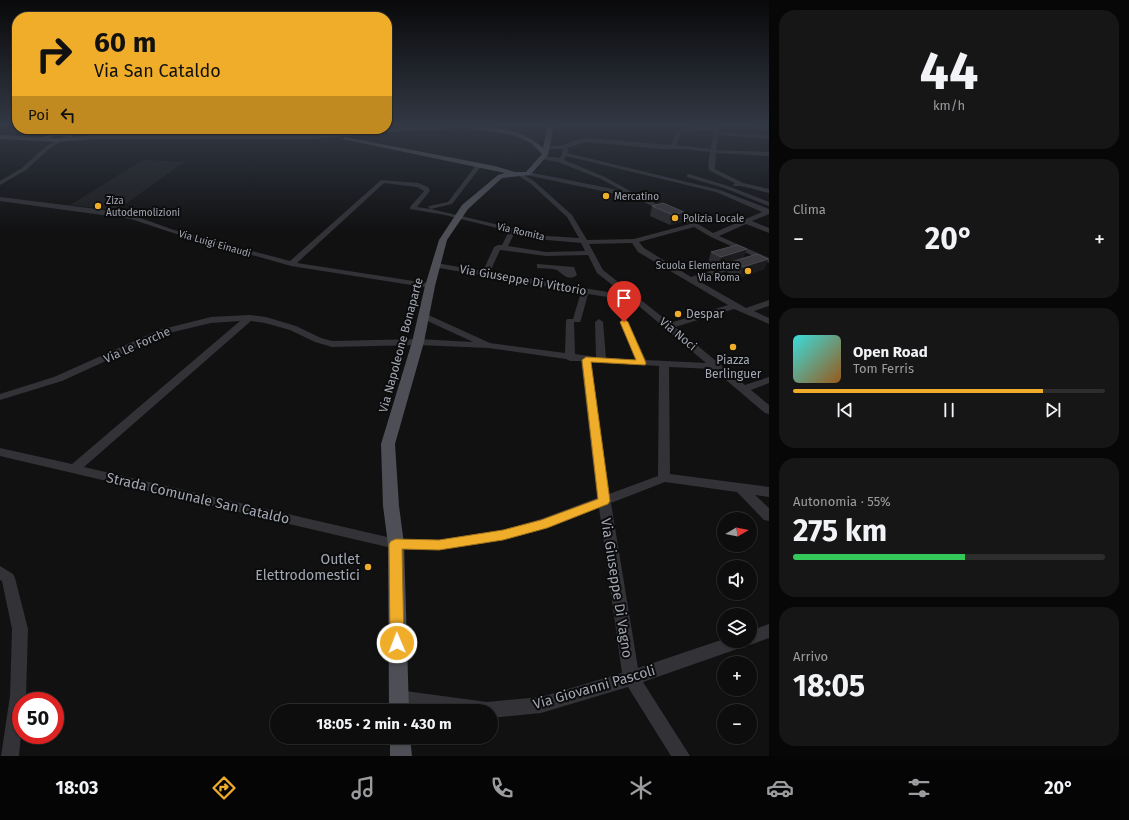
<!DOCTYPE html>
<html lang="it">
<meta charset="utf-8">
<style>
body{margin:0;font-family:"Fira Sans",sans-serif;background:#161617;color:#f1f3f6;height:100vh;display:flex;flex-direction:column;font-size:15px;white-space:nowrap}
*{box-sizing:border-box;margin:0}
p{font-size:13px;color:#9a9c9e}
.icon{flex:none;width:22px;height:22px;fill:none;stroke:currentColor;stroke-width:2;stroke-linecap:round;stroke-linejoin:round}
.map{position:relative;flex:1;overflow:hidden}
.side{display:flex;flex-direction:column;gap:10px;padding:10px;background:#070708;width:360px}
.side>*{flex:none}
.top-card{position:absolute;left:12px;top:12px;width:380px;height:122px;border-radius:16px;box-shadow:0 1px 3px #0004,0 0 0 1px #2d2d2e;background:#f0ad2a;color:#111;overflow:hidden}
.needle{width:26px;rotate:80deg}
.controls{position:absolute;left:717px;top:512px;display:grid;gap:8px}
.controls a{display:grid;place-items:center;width:40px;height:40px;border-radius:50%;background:#0d0d0e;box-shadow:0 1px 3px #0004,0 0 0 1px #2d2d2e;font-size:20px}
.speed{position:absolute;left:12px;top:692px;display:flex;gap:8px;font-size:20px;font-weight:700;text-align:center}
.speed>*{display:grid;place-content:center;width:52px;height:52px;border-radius:50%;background:#0d0d0e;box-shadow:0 1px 3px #0004,0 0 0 1px #2d2d2e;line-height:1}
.speed .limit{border:6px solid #d22;background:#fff;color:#111}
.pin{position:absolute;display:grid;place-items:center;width:34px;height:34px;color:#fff;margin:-41px -17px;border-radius:50% 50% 50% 0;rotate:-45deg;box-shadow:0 0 4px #0007}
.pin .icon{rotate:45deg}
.me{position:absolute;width:44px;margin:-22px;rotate:359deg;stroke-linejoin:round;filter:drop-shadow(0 0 3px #0008)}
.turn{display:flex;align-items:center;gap:14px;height:84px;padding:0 16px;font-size:18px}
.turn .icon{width:52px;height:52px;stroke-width:2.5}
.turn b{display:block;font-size:28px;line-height:34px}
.then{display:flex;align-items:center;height:38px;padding:0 16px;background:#0003;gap:8px;font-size:15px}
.big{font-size:30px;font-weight:700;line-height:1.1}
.side .card{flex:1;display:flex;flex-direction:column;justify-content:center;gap:6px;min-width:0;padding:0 14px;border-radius:16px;background:#161617}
.side .dial{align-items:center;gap:0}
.dial b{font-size:52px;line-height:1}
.song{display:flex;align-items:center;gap:12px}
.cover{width:48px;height:48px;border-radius:6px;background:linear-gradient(135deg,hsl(180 70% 55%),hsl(30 70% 35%))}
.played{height:4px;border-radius:2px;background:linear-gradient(90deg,#f0ad2a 80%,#2d2d2e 80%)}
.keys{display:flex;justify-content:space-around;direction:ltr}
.heat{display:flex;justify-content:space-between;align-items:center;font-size:22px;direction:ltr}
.charge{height:6px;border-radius:3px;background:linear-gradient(90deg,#34c759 55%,#2d2d2e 0)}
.trip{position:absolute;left:270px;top:704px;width:228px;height:40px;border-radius:20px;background:#0d0d0e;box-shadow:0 1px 3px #0004,0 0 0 1px #2d2d2e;font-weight:700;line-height:40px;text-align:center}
.dock{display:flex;height:64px;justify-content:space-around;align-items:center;background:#050506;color:#9a9c9e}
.dock .icon{width:28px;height:28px}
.dock .active{color:#f0ad2a}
.dock b{font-size:18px;color:#f1f3f6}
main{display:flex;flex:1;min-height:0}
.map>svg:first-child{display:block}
.built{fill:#1d1d1f}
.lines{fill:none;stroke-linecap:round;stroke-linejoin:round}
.minor{fill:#323237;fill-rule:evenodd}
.major{fill:#4e4f56;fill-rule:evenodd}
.wall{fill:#2c2c30}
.shaded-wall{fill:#1c1c1e}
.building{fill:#39393e;stroke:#494b50}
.route{fill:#f0ad2a;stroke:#9c701b}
.poi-dot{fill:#f0ad2a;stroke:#0c0c0d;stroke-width:1.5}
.labels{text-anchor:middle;stroke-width:4;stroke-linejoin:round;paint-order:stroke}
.far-poi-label{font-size:10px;fill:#a2a7b3;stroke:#0c0c0d;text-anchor:start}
.far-street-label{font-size:10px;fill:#a2a7b3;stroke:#0c0c0d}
.street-label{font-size:12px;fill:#a2a7b3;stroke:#0c0c0d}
.poi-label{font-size:12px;fill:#a2a7b3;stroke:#0c0c0d;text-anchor:start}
.near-street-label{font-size:14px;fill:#a2a7b3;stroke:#0c0c0d}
.near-poi-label{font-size:14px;fill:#a2a7b3;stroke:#0c0c0d;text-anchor:end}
</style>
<main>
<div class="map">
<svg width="769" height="756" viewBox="0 0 769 756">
<rect width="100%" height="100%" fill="#111112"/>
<path class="built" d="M143,160L184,162L117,210L70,205Z"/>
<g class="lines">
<path class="minor" d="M715,125H719L718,132L769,135V139L718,135L716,150L769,152V156L716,153L715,169L743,183L769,189V193L741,186H734L733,185L735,183L710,171L708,166L710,152L684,149H661L586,142L567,148L569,150L567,153L720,190L769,209V214L752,221L769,228V233L746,224L719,236L769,258V263L711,237L694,227L639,242L644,248L691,277L738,262H744V266L697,280L746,308L769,300V306L754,311L769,318V324L734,309L675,327L745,385L769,377V383L751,390L769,405V414L765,413L713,369L669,367L670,474L769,487V497L755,495L769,508V521L764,520L737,492L665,482L611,503L638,668L724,639V641H750V631L769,624V638L750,645L746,644L745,646L740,648L643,682L690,756H671L628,687L541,713L491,718V711C462,711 419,715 392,704L390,698L392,692L398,690L487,702L541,697L622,673L599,508L548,528L503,540L439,550L396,549L0,456V448L72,464L240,321L211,323L165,334L62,381L0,400V394L54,377L159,330L211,317L249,315L266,317L296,326L321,338L332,341L418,339L473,342L421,318L420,316L421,314L424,313L490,343L565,353L566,321L567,319H573L581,292L433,267V263H436L483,271L494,247L498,245H502L509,231L445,215L410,209V207L424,191L417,187L384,183L297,263L433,284L434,286L430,288L291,266L170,232L131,219L0,201V197L97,209L132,215L174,230L290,261L381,180L418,183L428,187L430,191L417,207L431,209L428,207L429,206L448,202L477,164L479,163L482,165L452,204L431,209L547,236L579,238L567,217L530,183L517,175L516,174L519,172L534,181L572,215L587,240L634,239L690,224L629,195L626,196L526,175L525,174L528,172L623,191L601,179L558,162L541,159V157L543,156L560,158L563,150L562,149H546L544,148V146L563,145L570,142L586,138L671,145L678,129ZM714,130L711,149L676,145L682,131ZM566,156L716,192L762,212L713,233L693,221L639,196L605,177L564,160ZM515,232L547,240L581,243L585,251L546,252L508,246ZM632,243L638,252L728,305L670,323L603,270L589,244ZM500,250L546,256L588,255L597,273L625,295L490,272ZM588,294L633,301L706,363L646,360L628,322L624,319L620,322L636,360L606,358L603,322L599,319L595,322L596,357L575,354L574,322H580L581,320ZM251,321L265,323L290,330L315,342L332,347L418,345L488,348L566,359L570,361H581L597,498L541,519L503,530L439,540L396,539L84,467ZM591,362L659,366L658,476L609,494Z
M721,125H751L768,128L766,129Z
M58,129H63L55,136H51V134Z
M281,129H291L323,136L321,137Z
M58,139L63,140L49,149L26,170L0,185V181L22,168L45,147Z
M689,174L728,186L769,202V206L724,188L687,177V175Z
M537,264L574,267L577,275C568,282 563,274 557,270C552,268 543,269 537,268Z
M0,566L13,574L15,578L28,629L26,696V701H21V735L19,756H1L10,696L12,629L2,581L0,580Z"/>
<path class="major" d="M476,125C500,128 525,131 543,148L548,125H554L548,155L530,175L502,178L468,209L447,240L435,286L424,342L395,444L399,506L404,544L409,711H389L388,544L383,506L381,444L412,342L425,286L439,240L462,205L498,175L505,173L342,139L345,137L495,166L515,172H526L542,154L531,143L514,135L466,128L414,130L313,139H94L58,142L0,139V135C13,135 29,138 41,137C49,136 67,126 73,137L94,135H313L414,126ZM55,136H66L61,138H49Z
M390,737H410L412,756H390Z"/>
</g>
<path class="wall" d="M663,203L682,222L670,225L650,216L652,206Z
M747,249L743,258L768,259L764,269L739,278L727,272L731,263L717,267L708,263L711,252Z"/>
<path class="shaded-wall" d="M684,212L682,222L670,225L673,215Z
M747,249L743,259L731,262V263L717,267L721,257Z
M768,259L764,269L739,278L743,267Z"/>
<path class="building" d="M663,203L684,212L673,215L652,206Z
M737,245L747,249L721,257L711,252Z
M757,254L768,259L743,267L731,262Z"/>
<linearGradient id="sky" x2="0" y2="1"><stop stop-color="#09090a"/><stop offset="0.54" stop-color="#323844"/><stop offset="1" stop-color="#323844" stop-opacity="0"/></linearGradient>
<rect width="769" height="231" fill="url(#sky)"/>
<path class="route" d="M624,319L628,322L646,363L645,365L591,362L610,501L608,504L547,528L503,540L439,550L402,549L404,643L402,647L397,649L392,647L390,643L389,544L391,541L396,539L439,540L503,530L541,520L598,499L582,360L586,357L636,360L620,322Z"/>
<g class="poi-dot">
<circle cx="606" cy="196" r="4"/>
<circle cx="98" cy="206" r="4"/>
<circle cx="675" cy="218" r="4"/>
<circle cx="748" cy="271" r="4"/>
<circle cx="678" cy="314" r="4"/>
<circle cx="733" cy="347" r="4"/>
<circle cx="368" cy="567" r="4"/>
</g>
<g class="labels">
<g class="far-poi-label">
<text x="614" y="200">Mercatino</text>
<text x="106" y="204">Ziza<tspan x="106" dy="12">Autodemolizioni</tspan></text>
<text x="683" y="222">Polizia Locale</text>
<text x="740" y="269" text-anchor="end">Scuola Elementare<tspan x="740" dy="12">Via Roma</tspan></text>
</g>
<g class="far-street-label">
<text transform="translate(521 231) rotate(13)" y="4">Via Romita</text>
<text transform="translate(215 243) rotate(16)" y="4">Via Luigi Einaudi</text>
</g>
<g class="street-label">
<text transform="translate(523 280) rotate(10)" y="4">Via Giuseppe Di Vittorio</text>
<text transform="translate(678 334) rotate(40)" y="4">Via Noci</text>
<text transform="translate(137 345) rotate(-24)" y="4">Via Le Forche</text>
<text transform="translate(401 345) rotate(-75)" y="4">Via Napoleone Bonaparte</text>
</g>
<g class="poi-label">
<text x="686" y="318">Despar</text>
<text x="733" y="364" text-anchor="middle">Piazza<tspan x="733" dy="14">Berlinguer</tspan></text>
</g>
<g class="near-street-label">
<text transform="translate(198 498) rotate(13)" y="5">Strada Comunale San Cataldo</text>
<text transform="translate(617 588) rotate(81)" y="5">Via Giuseppe Di Vagno</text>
<text transform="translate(594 687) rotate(-16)" y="5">Via Giovanni Pascoli</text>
</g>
<g class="near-poi-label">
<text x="360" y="564">Outlet<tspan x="360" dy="16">Elettrodomestici</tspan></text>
</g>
</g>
</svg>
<div class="controls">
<a><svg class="needle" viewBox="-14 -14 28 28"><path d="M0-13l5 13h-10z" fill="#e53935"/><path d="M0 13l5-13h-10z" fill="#9a9c9e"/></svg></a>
<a><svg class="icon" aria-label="sound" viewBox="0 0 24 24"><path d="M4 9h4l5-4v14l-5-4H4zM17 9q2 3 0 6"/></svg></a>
<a><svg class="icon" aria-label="layers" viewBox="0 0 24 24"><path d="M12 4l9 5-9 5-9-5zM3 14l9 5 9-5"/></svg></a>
<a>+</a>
<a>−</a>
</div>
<div class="speed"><div class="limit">50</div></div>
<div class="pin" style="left:624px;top:322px;background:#d93025"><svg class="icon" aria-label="arrive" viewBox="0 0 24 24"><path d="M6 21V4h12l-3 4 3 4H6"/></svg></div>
<svg class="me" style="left:397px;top:643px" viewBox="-20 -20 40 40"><circle r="17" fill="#f0ad2a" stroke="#fff" stroke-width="3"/><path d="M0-11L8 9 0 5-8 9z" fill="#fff"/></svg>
<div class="trip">18:05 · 2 min · 430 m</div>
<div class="top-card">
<div class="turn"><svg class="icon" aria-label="right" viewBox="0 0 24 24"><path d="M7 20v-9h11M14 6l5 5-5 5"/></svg><div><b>60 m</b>Via San Cataldo</div></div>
<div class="then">Poi<svg class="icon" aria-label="left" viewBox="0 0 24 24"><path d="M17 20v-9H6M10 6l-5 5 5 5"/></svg></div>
</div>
</div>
<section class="side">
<div class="card dial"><b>44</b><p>km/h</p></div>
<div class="card"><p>Clima</p>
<div class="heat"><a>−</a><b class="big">20°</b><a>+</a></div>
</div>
<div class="card">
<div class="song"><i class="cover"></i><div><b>Open Road</b><p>Tom Ferris</p></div></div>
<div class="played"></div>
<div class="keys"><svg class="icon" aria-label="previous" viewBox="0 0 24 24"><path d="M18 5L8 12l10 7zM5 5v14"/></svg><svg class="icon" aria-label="pause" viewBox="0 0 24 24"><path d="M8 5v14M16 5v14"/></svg><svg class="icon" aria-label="next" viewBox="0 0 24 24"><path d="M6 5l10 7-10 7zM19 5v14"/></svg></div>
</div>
<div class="card"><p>Autonomia · 55%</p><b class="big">275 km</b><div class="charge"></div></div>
<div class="card"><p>Arrivo</p><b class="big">18:05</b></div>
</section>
</main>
<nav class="dock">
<b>18:03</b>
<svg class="icon active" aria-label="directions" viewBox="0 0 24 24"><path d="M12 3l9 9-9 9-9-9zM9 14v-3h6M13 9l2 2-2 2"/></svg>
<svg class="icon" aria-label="music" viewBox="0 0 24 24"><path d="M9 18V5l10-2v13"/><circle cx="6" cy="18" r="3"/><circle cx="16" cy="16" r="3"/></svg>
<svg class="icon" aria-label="phone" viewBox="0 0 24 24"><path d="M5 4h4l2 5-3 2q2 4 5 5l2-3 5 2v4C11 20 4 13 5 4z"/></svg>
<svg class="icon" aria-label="climate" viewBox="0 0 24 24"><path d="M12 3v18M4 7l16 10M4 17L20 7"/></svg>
<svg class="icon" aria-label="car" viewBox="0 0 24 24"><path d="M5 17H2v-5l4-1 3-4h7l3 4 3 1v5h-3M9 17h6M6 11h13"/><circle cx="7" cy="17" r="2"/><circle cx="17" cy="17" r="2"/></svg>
<svg class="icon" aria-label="filters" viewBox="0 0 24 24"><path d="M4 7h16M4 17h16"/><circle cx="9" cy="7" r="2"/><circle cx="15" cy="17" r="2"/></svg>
<b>20°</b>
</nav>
